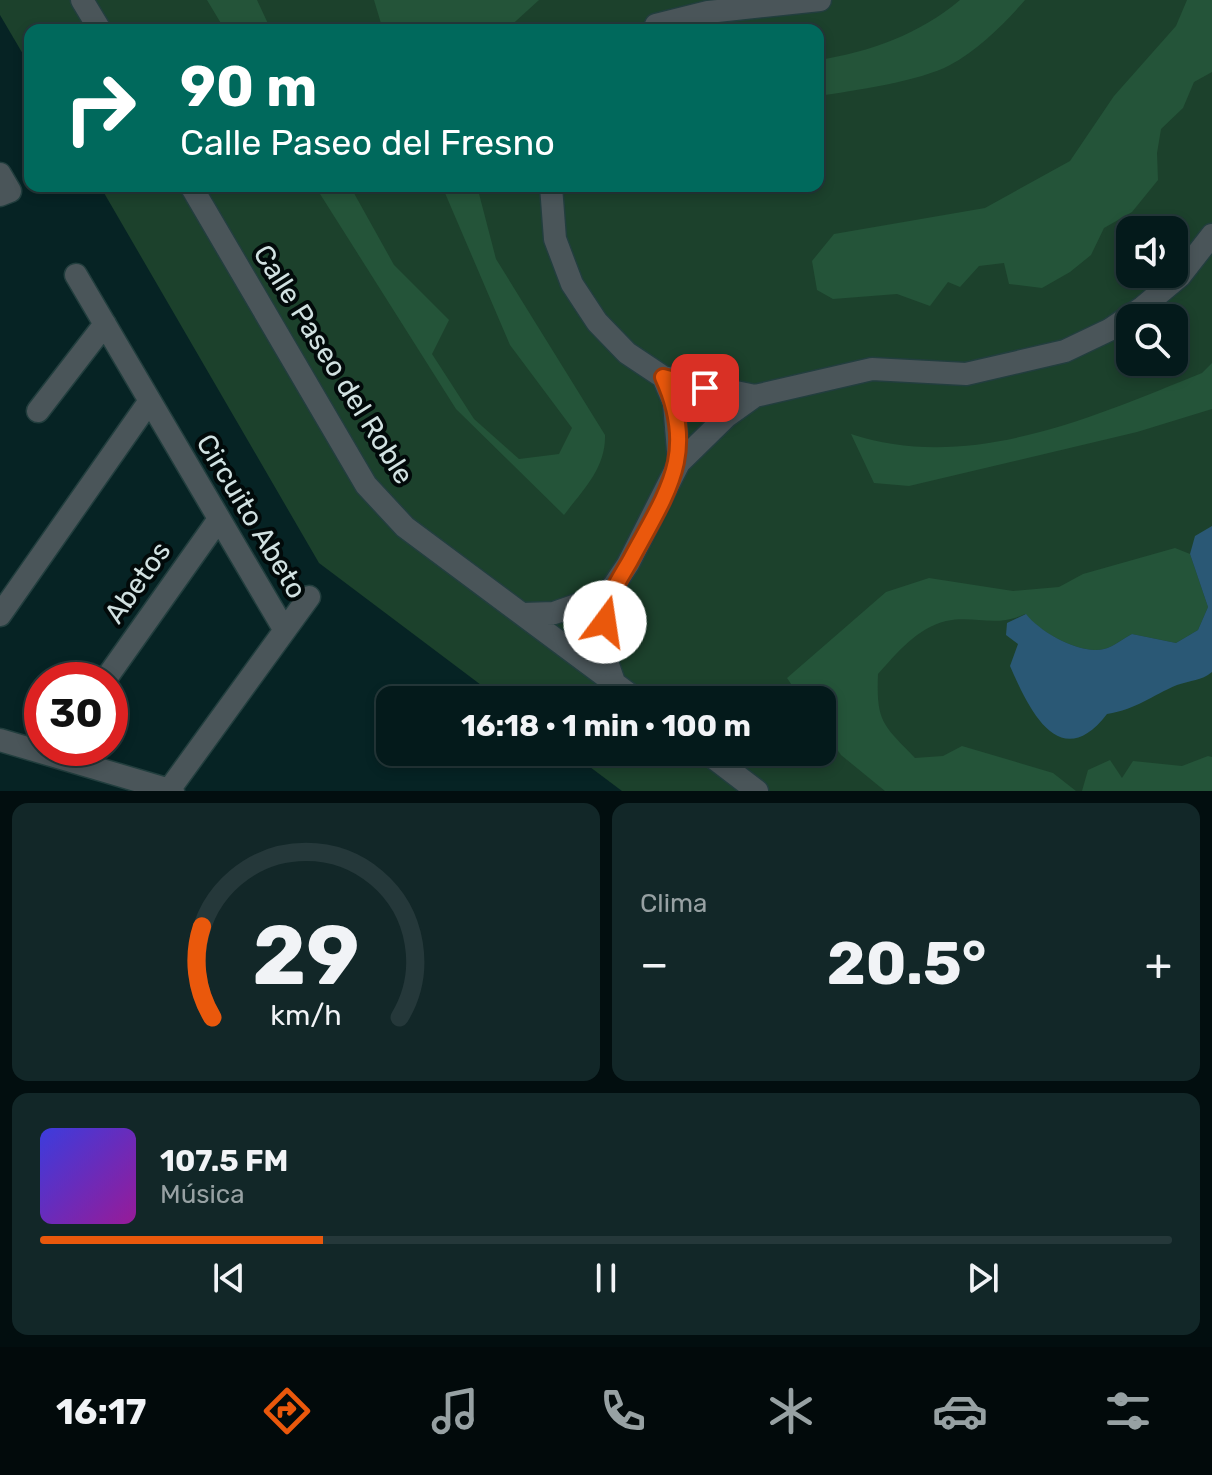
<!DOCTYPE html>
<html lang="es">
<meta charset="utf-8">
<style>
body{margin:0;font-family:Rubik,sans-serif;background:#122728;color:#f1f3f6;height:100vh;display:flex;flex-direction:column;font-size:30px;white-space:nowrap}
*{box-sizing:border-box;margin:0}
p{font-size:26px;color:#97a1a3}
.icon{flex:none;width:44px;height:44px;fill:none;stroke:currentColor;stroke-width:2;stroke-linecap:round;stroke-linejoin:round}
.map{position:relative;height:791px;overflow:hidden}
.drawer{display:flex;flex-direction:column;gap:12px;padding:12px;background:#020e0f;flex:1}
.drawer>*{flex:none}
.hud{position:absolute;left:24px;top:24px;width:800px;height:168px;border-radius:16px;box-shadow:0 4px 12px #0003,0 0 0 2px #25383a;background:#00695c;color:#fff;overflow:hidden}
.fabs{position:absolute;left:1116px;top:216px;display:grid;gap:16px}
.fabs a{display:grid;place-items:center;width:72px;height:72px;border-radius:16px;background:#041a1b;box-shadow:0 4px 12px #0003,0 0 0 2px #25383a;font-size:40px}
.speed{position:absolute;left:24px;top:662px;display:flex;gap:16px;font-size:40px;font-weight:700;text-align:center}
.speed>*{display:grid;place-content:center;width:104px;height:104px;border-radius:50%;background:#041a1b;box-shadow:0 4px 12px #0003,0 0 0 2px #25383a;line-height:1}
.speed .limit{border:12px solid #d22;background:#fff;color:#111}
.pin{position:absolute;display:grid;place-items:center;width:68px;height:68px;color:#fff;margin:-34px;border-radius:16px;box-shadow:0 4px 12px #0006}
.me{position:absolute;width:88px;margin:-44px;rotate:14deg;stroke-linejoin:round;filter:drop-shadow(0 0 6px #0008)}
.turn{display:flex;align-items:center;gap:28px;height:168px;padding:0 24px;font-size:36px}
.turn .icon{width:104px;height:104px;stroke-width:2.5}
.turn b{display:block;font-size:56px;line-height:68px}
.big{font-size:60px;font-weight:700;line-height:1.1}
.drawer .tile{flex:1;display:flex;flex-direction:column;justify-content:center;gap:12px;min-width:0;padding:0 28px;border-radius:16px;background:#122728}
.drawer .dial{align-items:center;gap:0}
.dial svg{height:208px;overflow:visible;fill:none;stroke:#25383a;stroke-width:7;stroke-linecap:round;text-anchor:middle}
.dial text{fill:#f1f3f6;stroke:none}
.song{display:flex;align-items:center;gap:24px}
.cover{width:96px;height:96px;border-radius:12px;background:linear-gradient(135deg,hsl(240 70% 55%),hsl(300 70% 35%))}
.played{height:8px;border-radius:4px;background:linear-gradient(90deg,#ea580c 25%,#25383a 25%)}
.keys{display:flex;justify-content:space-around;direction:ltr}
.heat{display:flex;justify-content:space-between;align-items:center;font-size:44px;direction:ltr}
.drawer .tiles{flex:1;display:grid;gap:12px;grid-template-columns:1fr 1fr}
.tile:last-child{grid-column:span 2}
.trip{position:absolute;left:376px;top:686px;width:460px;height:80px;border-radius:16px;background:#041a1b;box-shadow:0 4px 12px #0003,0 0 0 2px #25383a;font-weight:700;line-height:80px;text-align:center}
.tabs{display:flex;height:128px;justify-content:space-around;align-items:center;background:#020a0b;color:#97a1a3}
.tabs .icon{width:56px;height:56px}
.tabs .current{color:#ea580c}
.tabs b{font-size:36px;color:#f1f3f6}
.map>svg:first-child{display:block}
.green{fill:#1c412c;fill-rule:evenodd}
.forest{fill:#245439}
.water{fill:#2a5875}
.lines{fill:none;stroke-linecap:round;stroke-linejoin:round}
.minor-casing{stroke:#223e3e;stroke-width:25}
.minor{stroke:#4a5559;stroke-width:22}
.route-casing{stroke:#983908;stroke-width:20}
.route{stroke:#ea580c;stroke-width:14}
.labels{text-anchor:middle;stroke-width:8;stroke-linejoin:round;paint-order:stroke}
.street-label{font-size:28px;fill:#d1e1e1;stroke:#020a0a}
</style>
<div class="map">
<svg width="1212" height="791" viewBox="0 0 1212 791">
<rect width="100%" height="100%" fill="#062324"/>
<path class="green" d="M0,0H1212V791H622L570,752H822V700H501L319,563L100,186H818V30H30V66L0,15ZM1130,230H1174V274H1130ZM1130,318H1174V362H1130Z"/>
<path class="forest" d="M207,0H257L271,30H225Z
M374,0H539L506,30H383Z
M960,0H1025C1005,23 978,50 950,65C921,81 852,91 818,96V60C870,52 920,34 960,0Z
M1187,0H1212V72L1194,82L1183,108L1161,129L1157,153L1158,180L1132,212L1104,228L1091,255L1070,272L1042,288L1009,284L1004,263L979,266L960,287L948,282L930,306L897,294L833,299L817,290L812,261L834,234L985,208L1070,161L1114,96L1176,26Z
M315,186H350L394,265L449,320L432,354L474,419L519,459L559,454L572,428L510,345L442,186H477L496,259L605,435C606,468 583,490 564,515L456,409Z
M1212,363V409L1137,432L909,486L874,483L851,434C969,473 1093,417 1202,373Z
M1175,548L1190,554L1208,607L1198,630L1176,643L1132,634C1124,638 1113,647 1104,649C1080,655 1040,632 1025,614C996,628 975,615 946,621C917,628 897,653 878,674C876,722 883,725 915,758L943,756L962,746L1053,773L1076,791H885L841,755L822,728V700H802L787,678L886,592L929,578L1013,591L1059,587L1083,574Z
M1208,756L1212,757V791H1082L1088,770L1110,760L1122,778L1133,761L1182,766Z"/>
<path class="water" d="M1212,526V672C1201,681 1191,680 1177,685C1151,696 1137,709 1107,714C1060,775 1029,710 1010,666L1018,644L1006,635L1007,623L1026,614C1040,632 1080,655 1104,649C1113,647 1124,638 1132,634L1176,643L1198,630L1208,607L1190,554L1195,536Z"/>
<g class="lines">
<g class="minor-casing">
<path id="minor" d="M82,0L100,30
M656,25L708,12L820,0
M0,174L10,191L0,195
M191,186L366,485L405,527L637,700
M551,186L555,239L572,284L597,322L627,353L663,377L755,396L872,369L966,374L1065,351L1109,330L1143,307L1180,276L1212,235
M76,275L284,629
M663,377L674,403L679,463
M38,411L105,324
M523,614L554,613L608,594
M0,615L149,402
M105,680L219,519
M614,682L604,653L608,594L628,564L679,463L727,416L755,396
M0,740L173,791
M706,752L757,791
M169,790L309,597"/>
</g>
<use href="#minor" class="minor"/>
</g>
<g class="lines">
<g class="route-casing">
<path id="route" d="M605,622C609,593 616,585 630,561C667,492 698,454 663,377L705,388"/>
</g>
<use href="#route" class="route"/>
</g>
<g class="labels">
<g class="street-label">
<text transform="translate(334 364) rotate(58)" y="10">Calle Paseo del Roble</text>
<text transform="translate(252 516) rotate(59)" y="10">Circuito Abeto</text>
<text transform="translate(137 582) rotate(-55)" y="10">Abetos</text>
</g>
</g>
</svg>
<div class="fabs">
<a><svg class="icon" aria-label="sound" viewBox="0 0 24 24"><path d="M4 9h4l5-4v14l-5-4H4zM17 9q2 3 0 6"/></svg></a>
<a><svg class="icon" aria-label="search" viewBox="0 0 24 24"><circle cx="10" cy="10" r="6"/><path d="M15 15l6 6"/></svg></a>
</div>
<div class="speed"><div class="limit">30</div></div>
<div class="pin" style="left:705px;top:388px;background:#d93025"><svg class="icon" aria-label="arrive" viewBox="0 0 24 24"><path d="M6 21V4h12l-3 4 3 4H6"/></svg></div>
<svg class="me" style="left:605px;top:622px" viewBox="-20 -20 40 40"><circle r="19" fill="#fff"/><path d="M0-13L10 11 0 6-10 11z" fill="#ea580c"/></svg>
<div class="trip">16:18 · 1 min · 100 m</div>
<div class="hud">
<div class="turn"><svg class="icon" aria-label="right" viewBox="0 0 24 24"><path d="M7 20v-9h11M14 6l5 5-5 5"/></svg><div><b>90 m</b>Calle Paseo del Fresno</div></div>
</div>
</div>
<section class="drawer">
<div class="tiles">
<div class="tile dial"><svg viewBox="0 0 100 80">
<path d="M14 69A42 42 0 1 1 86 69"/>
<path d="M14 69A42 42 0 0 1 10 34" stroke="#ea580c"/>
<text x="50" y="56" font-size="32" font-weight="700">29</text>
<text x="50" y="72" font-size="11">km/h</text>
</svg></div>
<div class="tile"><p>Clima</p>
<div class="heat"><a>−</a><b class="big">20.5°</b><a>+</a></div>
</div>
<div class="tile">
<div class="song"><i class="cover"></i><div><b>107.5 FM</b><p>Música</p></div></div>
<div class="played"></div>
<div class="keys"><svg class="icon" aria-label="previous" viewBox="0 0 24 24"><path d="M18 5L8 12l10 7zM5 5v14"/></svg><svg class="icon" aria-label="pause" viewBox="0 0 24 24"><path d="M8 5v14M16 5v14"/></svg><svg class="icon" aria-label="next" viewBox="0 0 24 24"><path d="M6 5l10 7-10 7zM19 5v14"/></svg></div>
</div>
</div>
</section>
<nav class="tabs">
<b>16:17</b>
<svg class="icon current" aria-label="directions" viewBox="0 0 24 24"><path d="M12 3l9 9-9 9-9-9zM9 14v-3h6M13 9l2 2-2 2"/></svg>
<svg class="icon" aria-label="music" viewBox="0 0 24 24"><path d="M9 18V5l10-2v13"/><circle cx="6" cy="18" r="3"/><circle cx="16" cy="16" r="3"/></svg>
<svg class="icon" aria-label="phone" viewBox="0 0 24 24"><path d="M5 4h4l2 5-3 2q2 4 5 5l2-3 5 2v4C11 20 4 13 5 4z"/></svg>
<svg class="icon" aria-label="climate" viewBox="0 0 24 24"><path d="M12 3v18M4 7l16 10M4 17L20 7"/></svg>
<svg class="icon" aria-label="car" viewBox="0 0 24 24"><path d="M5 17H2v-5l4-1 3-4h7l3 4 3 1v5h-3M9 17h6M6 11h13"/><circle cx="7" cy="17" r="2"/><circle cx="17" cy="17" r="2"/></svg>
<svg class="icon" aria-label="filters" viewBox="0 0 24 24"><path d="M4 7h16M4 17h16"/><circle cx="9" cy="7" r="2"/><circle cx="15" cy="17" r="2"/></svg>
</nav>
